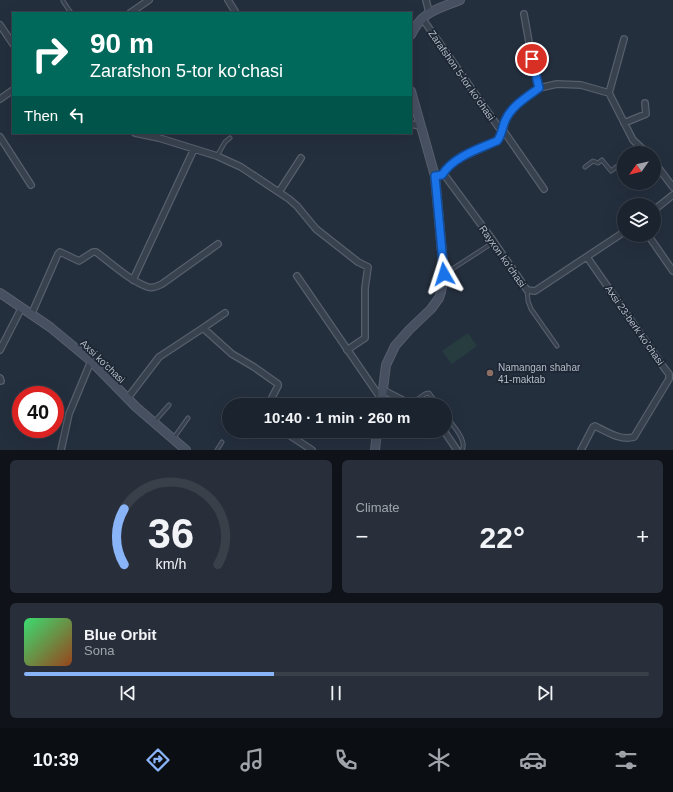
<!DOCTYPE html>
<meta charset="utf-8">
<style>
body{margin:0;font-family:Helvetica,sans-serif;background:#282f3a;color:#f1f3f6;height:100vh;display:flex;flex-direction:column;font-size:15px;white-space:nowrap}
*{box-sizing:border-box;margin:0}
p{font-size:13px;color:#a0a4aa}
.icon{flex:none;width:22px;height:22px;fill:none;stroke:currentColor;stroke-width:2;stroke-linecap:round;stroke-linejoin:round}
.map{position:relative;height:450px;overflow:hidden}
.details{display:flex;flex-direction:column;gap:10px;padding:10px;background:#0f1319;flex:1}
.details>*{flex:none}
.hud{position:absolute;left:12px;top:12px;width:400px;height:122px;border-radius:0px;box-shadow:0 4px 16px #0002,0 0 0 1px #39404a;background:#00695c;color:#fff;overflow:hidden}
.needle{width:26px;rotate:236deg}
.fabs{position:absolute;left:617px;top:146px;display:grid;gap:8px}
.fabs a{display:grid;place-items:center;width:44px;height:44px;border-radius:50%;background:#1b232e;box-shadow:0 4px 16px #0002,0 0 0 1px #39404a;font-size:20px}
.speed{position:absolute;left:12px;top:386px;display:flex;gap:8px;font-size:20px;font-weight:700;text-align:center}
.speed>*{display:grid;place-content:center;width:52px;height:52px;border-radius:50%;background:#1b232e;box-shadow:0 4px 16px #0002,0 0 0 1px #39404a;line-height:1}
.speed .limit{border:6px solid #d22;background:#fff;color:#111}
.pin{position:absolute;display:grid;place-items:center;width:34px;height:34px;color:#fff;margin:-17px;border:2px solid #fff;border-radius:50%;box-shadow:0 1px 4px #0007}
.me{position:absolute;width:44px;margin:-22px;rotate:354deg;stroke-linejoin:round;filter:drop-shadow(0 0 3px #0008)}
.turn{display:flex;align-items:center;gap:14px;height:84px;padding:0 12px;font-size:18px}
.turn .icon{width:52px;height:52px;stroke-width:2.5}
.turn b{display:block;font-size:28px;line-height:34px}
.then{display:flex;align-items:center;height:38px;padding:0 12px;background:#0003;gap:8px;font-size:15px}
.big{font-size:30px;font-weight:800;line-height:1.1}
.details .widget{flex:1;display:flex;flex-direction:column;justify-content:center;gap:6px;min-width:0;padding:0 14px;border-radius:6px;background:#282f3a}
.details .dial{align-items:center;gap:0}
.dial svg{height:104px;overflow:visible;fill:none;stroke:#39404a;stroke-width:7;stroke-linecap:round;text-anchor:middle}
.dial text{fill:#f1f3f6;stroke:none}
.song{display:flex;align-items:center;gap:12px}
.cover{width:48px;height:48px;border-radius:6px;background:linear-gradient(135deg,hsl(140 70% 55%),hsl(20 70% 35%))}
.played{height:4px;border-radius:2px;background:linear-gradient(90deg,#8ab4f8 40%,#39404a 40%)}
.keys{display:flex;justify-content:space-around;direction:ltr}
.heat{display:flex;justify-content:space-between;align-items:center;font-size:22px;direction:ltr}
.details .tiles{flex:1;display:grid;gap:10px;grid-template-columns:1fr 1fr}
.widget:last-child{grid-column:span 2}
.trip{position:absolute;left:222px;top:398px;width:230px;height:40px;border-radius:20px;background:#1b232e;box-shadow:0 4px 16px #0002,0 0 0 1px #39404a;font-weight:800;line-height:40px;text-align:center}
.menu{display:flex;height:64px;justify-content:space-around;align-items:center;background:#0b0e12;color:#a0a4aa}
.menu .icon{width:28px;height:28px}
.menu .active{color:#8ab4f8}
.menu b{font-size:18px;color:#f1f3f6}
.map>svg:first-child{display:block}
.green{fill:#263c3f}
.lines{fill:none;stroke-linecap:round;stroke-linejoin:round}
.lane-casing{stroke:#565f6c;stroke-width:5}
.street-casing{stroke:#565f6c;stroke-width:8}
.secondary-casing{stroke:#565f6c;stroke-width:10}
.lane{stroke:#38414e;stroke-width:3}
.street{stroke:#38414e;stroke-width:5.5}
.secondary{stroke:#465061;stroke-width:8}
.route-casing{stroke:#114b97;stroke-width:10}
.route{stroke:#1a73e8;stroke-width:7}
.education-dot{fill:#8d6e63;stroke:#1d2633;stroke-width:1.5}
.labels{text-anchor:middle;stroke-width:3.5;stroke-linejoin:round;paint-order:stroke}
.street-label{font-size:10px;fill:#b4bcc9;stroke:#1d2633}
.poi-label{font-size:10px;fill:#b4bcc9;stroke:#1d2633;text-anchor:start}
</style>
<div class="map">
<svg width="673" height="450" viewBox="0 0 673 450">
<rect width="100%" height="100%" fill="#242f3e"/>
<path class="green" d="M468,333L477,346L452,364L442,351Z"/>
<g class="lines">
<g class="lane-casing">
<path id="lane" d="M63,1L71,13
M634,153L641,147
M217,156L225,142L230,138
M585,167L593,161L598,163L602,160L611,171L624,161
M446,273L494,242
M527,290L528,301L531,309L557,346
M411,404L425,394L429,393L438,405
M367,405L373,403H380
M445,415C451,423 468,441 462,450
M155,421L169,405
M173,439L188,418
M217,450L222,442"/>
</g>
<g class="street-casing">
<path id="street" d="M228,0L236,13
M426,0L429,12
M130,13L149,0
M524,14L532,59L539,88
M422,18L497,125L500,129L503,130L544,189
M0,25L13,44
M609,93L624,39
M0,99L13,90
M624,123L646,114L645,103
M411,124L420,126
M135,133L159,138L217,156L241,167L289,199L297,206L316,229L358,262L368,267L365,288V338L347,350
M0,137L31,185
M654,162L673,187
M439,175H442L446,177L494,242L527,290L535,291L624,232
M442,175L447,168L460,158L497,141L503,130L505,121L511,112L519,103L539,88L557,84L581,85L609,93L633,140L647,153
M279,192L301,158
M654,210L673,195
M648,235L673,271
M297,276L382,400
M133,280L194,149
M32,313L58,254L60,252L79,261L93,252H96C111,263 130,281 148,287C153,289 158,286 162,284L218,244
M203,328L225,313
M0,350L22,307
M0,378L1,381
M383,390L412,405
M127,399L159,357L203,328L232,354L254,367L278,384V386L268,405
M283,431L312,450
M444,431L457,450
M61,450L69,414L91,361
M581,450L593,427L595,426C607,432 621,441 634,437L669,379V374L665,369L587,257"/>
</g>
<g class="secondary-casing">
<path id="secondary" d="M411,35C422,11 438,9 460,0
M0,293L50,327L91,361L136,407L186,450
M381,405L386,365L395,346L409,330L431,309L439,298L441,292L444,274L435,176L411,91
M375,450L377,431"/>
</g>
<use href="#lane" class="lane"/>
<use href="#street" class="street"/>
<use href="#secondary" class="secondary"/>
</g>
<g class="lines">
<g class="route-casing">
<path id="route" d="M444,274L435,176L442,175C453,157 478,149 497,141C502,135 502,128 505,121C511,106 527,97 539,88L532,59"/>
</g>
<use href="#route" class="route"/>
</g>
<circle class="education-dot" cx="490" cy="373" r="4"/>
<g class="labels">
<g class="street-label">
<text transform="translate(462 75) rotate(55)" y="4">Zarafshon 5-tor koʻchasi</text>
<text transform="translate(503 256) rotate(55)" y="4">Rayxon koʻchasi</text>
<text transform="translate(635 325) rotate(55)" y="4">Аxsi 23-berk koʼchasi</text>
<text transform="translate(103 361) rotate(44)" y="4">Axsi ko'chasi</text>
</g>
<g class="poi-label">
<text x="498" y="371">Namangan shahar<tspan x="498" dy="12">41-maktab</tspan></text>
</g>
</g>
</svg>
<div class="fabs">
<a><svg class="needle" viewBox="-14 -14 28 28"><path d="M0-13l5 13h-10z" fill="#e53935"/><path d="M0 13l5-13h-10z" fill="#a0a4aa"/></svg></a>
<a><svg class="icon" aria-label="layers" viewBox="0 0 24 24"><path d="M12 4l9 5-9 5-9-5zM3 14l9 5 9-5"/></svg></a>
</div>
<div class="speed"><div class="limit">40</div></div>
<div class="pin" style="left:532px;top:59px;background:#d93025"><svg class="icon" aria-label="arrive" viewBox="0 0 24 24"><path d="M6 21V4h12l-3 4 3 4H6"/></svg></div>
<svg class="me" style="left:444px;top:274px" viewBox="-20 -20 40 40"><path d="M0-17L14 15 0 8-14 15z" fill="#1a73e8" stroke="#fff" stroke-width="4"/></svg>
<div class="trip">10:40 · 1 min · 260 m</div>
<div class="hud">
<div class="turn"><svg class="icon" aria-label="right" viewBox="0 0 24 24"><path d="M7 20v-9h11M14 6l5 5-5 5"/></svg><div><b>90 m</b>Zarafshon 5-tor koʻchasi</div></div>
<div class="then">Then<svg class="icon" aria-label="left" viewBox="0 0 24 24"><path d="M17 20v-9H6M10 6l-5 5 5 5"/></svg></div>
</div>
</div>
<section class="details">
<div class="tiles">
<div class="widget dial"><svg viewBox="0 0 100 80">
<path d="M14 69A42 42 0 1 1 86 69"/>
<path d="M14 69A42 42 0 0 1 14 26" stroke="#8ab4f8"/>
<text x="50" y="56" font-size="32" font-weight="700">36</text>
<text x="50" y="72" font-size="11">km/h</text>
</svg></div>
<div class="widget"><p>Climate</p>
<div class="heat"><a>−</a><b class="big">22°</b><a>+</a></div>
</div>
<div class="widget">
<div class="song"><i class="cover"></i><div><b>Blue Orbit</b><p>Sona</p></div></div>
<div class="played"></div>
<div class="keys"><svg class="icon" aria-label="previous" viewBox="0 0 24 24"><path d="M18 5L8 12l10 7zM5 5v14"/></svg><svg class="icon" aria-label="pause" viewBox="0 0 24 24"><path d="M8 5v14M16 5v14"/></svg><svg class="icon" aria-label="next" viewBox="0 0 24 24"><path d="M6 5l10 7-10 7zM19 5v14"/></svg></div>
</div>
</div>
</section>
<nav class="menu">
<b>10:39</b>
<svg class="icon active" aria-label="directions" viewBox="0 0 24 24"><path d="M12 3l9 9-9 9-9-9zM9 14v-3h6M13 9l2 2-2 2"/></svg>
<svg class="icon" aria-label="music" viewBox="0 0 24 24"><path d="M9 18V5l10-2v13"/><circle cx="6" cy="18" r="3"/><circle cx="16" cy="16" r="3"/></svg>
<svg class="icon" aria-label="phone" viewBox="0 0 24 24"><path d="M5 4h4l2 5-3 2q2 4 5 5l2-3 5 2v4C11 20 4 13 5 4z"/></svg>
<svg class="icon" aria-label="climate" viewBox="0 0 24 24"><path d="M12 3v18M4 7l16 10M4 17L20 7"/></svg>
<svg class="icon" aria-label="car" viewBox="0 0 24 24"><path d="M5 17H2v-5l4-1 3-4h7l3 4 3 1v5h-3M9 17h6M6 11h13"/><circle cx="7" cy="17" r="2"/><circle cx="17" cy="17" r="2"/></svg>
<svg class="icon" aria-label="filters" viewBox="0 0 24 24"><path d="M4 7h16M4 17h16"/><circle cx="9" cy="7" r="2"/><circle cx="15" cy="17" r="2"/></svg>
</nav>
